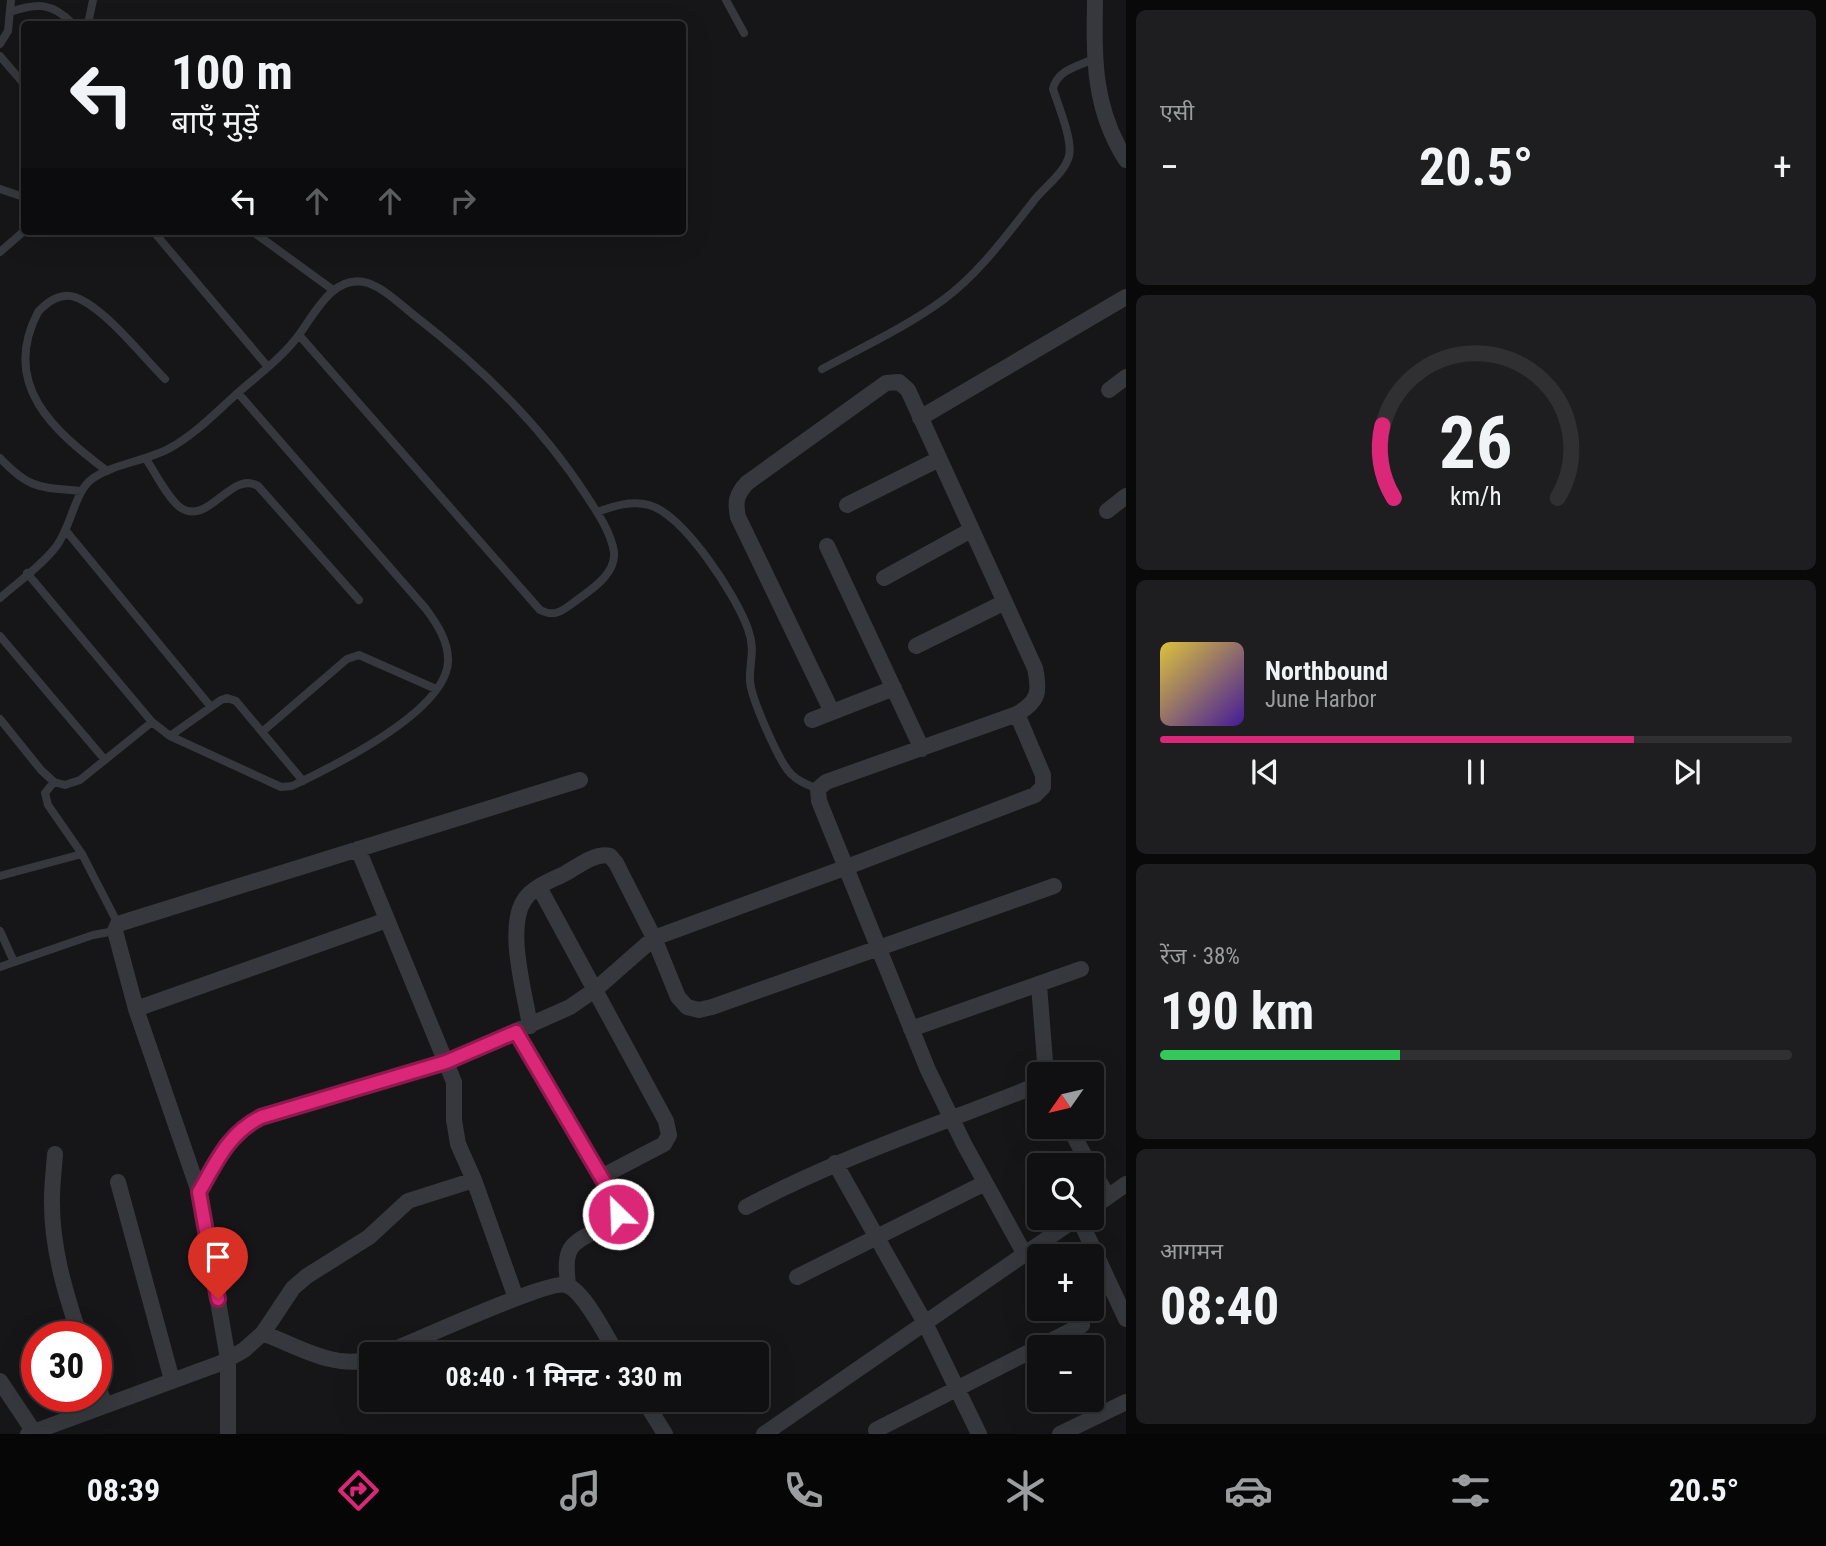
<!DOCTYPE html>
<html lang="hi">
<meta charset="utf-8">
<style>
body{margin:0;font-family:"Roboto Condensed","Noto Sans Devanagari",sans-serif;background:#1e1e20;color:#f1f3f6;height:100vh;display:flex;flex-direction:column;font-size:26px;white-space:nowrap}
*{box-sizing:border-box;margin:0}
p{font-size:23px;color:#9c9d9f}
.icon{flex:none;width:38px;height:38px;fill:none;stroke:currentColor;stroke-width:2;stroke-linecap:round;stroke-linejoin:round}
.map{position:relative;flex:1;overflow:hidden}
.sheet{display:flex;flex-direction:column;gap:10px;padding:10px;background:#09090a;width:700px}
.sheet>*{flex:none}
.guide{position:absolute;left:21px;top:21px;width:665px;height:214px;border-radius:7px;box-shadow:0 7px 28px #0002,0 0 0 2px #303032;background:#101012;color:#f1f3f6;overflow:hidden}
.needle{width:46px;rotate:236deg}
.fabs{position:absolute;left:1027px;top:1062px;display:grid;gap:14px}
.fabs a{display:grid;place-items:center;width:77px;height:77px;border-radius:7px;background:#101012;box-shadow:0 7px 28px #0002,0 0 0 2px #303032;font-size:35px}
.speed{position:absolute;left:21px;top:1321px;display:flex;gap:14px;font-size:35px;font-weight:700;text-align:center}
.speed>*{display:grid;place-content:center;width:91px;height:91px;border-radius:50%;background:#101012;box-shadow:0 7px 28px #0002,0 0 0 2px #303032;line-height:1}
.speed .limit{border:10px solid #d22;background:#fff;color:#111}
.pin{position:absolute;display:grid;place-items:center;width:60px;height:60px;color:#fff;margin:-72px -30px;border-radius:50% 50% 50% 0;rotate:-45deg;box-shadow:0 0 7px #0007}
.pin .icon{rotate:45deg}
.me{position:absolute;width:77px;margin:-38px;rotate:336deg;stroke-linejoin:round;filter:drop-shadow(0 0 5px #0008)}
.turn{display:flex;align-items:center;gap:24px;height:147px;padding:0 35px;font-size:32px}
.turn .icon{width:91px;height:91px;stroke-width:2.5}
.turn b{display:block;font-size:49px;line-height:60px}
.lanes{display:flex;align-items:center;height:66px;padding:0 35px;background:#0003;justify-content:center;gap:35px;direction:ltr}
.lanes .off{opacity:.35}
.big{font-size:52px;font-weight:700;line-height:1.1}
.sheet .tile{flex:1;display:flex;flex-direction:column;justify-content:center;gap:10px;min-width:0;padding:0 24px;border-radius:10px;background:#1e1e20}
.sheet .dial{align-items:center;gap:0}
.dial svg{height:182px;overflow:visible;fill:none;stroke:#303032;stroke-width:7;stroke-linecap:round;text-anchor:middle}
.dial text{fill:#f1f3f6;stroke:none}
.song{display:flex;align-items:center;gap:21px}
.cover{width:84px;height:84px;border-radius:10px;background:linear-gradient(135deg,hsl(50 70% 55%),hsl(260 70% 35%))}
.played{height:7px;border-radius:4px;background:linear-gradient(90deg,#db2777 75%,#303032 75%)}
.keys{display:flex;justify-content:space-around;direction:ltr}
.heat{display:flex;justify-content:space-between;align-items:center;font-size:38px;direction:ltr}
.charge{height:10px;border-radius:5px;background:linear-gradient(90deg,#34c759 38%,#303032 0)}
.trip{position:absolute;left:359px;top:1342px;width:410px;height:70px;border-radius:7px;background:#101012;box-shadow:0 7px 28px #0002,0 0 0 2px #303032;font-weight:700;line-height:70px;text-align:center}
.tab-bar{display:flex;height:112px;justify-content:space-around;align-items:center;background:#060607;color:#9c9d9f}
.tab-bar .icon{width:49px;height:49px}
.tab-bar .selected{color:#db2777}
.tab-bar b{font-size:32px;color:#f1f3f6}
main{display:flex;flex:1;min-height:0}
.map>svg:first-child{display:block}
.lines{fill:none;stroke-linecap:round;stroke-linejoin:round}
.service{stroke:#37383d;stroke-width:8}
.minor{stroke:#37383d;stroke-width:16}
.route-casing{stroke:#8e194d;stroke-width:18}
.route{stroke:#db2777;stroke-width:12}
</style>
<main>
<div class="map">
<svg width="1126" height="1434" viewBox="0 0 1126 1434">
<rect width="100%" height="100%" fill="#161618"/>
<g class="lines">
<path class="service" d="M726,0L744,33
M10,12C37,3 52,2 73,24
M88,24L93,0
M0,44L8,31L11,0
M0,56L24,84
M0,189L24,197
M153,231L268,367
M252,231L333,290
M0,252L24,231
M822,369C863,347 906,327 943,300C980,273 1008,233 1036,198C1046,186 1065,172 1069,156C1073,140 1058,105 1053,89C1057,70 1078,66 1094,59
M0,458C30,490 40,487 81,491
M146,459C155,472 168,499 181,508C209,526 231,470 258,486L359,600
M107,471C54,431 0,385 38,312C47,302 61,292 75,297C105,308 142,356 165,379
M597,512C614,506 632,500 649,505C684,515 736,595 748,629C756,651 749,661 750,681C751,698 779,762 791,774C799,782 808,785 818,789
M67,532L211,707
M27,573L152,722L170,736L281,787L292,786C332,767 445,712 448,662C449,642 437,624 426,609L238,393
M0,598C18,582 40,567 55,548C71,529 74,492 92,479C112,464 147,461 170,448C197,433 217,411 240,391C261,373 285,355 301,332C316,311 335,273 368,283C385,289 401,305 415,316C481,367 541,425 586,495C597,512 611,532 614,552C616,574 592,589 577,600C563,610 556,618 540,610L299,335
M0,636L105,760
M0,719L41,770L54,782L65,785L80,780L152,722
M262,732L347,659L359,655L436,689
M170,736L221,700L227,698L236,701L303,781
M54,782L45,793L48,805L82,854L118,924
M0,876L82,854
M0,931L14,962
M0,967L93,935L115,931"/>
<path class="minor" d="M1095,0C1094,59 1093,108 1126,160
M1109,390L1126,377
M920,418L1126,297
M847,505L939,459
M1107,511L1126,496
M827,546L922,749
M884,578L971,530
M916,646L1005,602
M832,712L738,517C735,502 736,495 747,483L886,383L899,382L908,390L1035,668C1040,692 1039,701 1017,714L826,782L818,789L819,801L928,1070L964,1144L1024,1253
M812,720L894,688
M358,849L454,1082V1120L458,1144L474,1180L516,1298
M539,887L666,1121L669,1135L664,1144L601,1177
M1039,985L1046,1074
M136,1009L387,920
M530,1026C525,993 505,927 525,899C534,886 553,880 566,873C578,866 596,852 610,856L616,863L654,938L678,997L687,1007L699,1010L712,1007L1054,886
M911,1029L1081,969
M516,1032L616,1202L618,1214C614,1222 609,1224 601,1228C568,1245 564,1247 568,1285
M1069,1127L1090,1166
M55,1154C54,1169 52,1184 52,1198C51,1246 65,1292 80,1337
M835,1163L925,1323L979,1434
M1092,1169L1108,1197
M118,1182L172,1380
M199,1192C217,1161 228,1134 261,1117L446,1062L570,1007L596,989L654,938L847,867L1035,795L1043,787V775L1017,714
M746,1207C840,1157 941,1124 1040,1084
M1092,1208L1126,1184
M1079,1218L1126,1319
M797,1277L985,1183
M263,1333C296,1346 335,1370 371,1359
M384,1354C410,1343 548,1280 566,1285C584,1290 607,1338 617,1354
M0,1381L34,1432
M96,1382L105,1405
M644,1400L665,1434
M876,1430L1082,1325
M28,1434L221,1363L244,1350L263,1333L293,1288L307,1276L369,1237L408,1201L474,1180
M228,1434V1359L199,1192L136,1009L115,931L118,924L580,780
M764,1434L1077,1218
M1060,1434L1126,1402"/>
</g>
<g class="lines">
<g class="route-casing">
<path id="route" d="M218,1299L199,1192C217,1161 228,1134 261,1117L446,1062L516,1032L616,1202L618,1214"/>
</g>
<use href="#route" class="route"/>
</g>
</svg>
<div class="fabs">
<a><svg class="needle" viewBox="-14 -14 28 28"><path d="M0-13l5 13h-10z" fill="#e53935"/><path d="M0 13l5-13h-10z" fill="#9c9d9f"/></svg></a>
<a><svg class="icon" aria-label="search" viewBox="0 0 24 24"><circle cx="10" cy="10" r="6"/><path d="M15 15l6 6"/></svg></a>
<a>+</a>
<a>−</a>
</div>
<div class="speed"><div class="limit">30</div></div>
<div class="pin" style="left:218px;top:1299px;background:#d93025"><svg class="icon" aria-label="arrive" viewBox="0 0 24 24"><path d="M6 21V4h12l-3 4 3 4H6"/></svg></div>
<svg class="me" style="left:618px;top:1214px" viewBox="-20 -20 40 40"><circle r="17" fill="#db2777" stroke="#fff" stroke-width="3"/><path d="M0-11L8 9 0 5-8 9z" fill="#fff"/></svg>
<div class="trip">08:40 · 1 मिनट · 330 m</div>
<div class="guide">
<div class="turn"><svg class="icon" aria-label="left" viewBox="0 0 24 24"><path d="M17 20v-9H6M10 6l-5 5 5 5"/></svg><div><b>100 m</b>बाएँ मुड़ें</div></div>
<div class="lanes"><svg class="icon" aria-label="left" viewBox="0 0 24 24"><path d="M17 20v-9H6M10 6l-5 5 5 5"/></svg><svg class="icon off" aria-label="ahead" viewBox="0 0 24 24"><path d="M12 20V5M6 11l6-6 6 6"/></svg><svg class="icon off" aria-label="ahead" viewBox="0 0 24 24"><path d="M12 20V5M6 11l6-6 6 6"/></svg><svg class="icon off" aria-label="right" viewBox="0 0 24 24"><path d="M7 20v-9h11M14 6l5 5-5 5"/></svg></div>
</div>
</div>
<section class="sheet">
<div class="tile"><p>एसी</p>
<div class="heat"><a>−</a><b class="big">20.5°</b><a>+</a></div>
</div>
<div class="tile dial"><svg viewBox="0 0 100 80">
<path d="M14 69A42 42 0 1 1 86 69"/>
<path d="M14 69A42 42 0 0 1 9 37" stroke="#db2777"/>
<text x="50" y="56" font-size="32" font-weight="700">26</text>
<text x="50" y="72" font-size="11">km/h</text>
</svg></div>
<div class="tile">
<div class="song"><i class="cover"></i><div><b>Northbound</b><p>June Harbor</p></div></div>
<div class="played"></div>
<div class="keys"><svg class="icon" aria-label="previous" viewBox="0 0 24 24"><path d="M18 5L8 12l10 7zM5 5v14"/></svg><svg class="icon" aria-label="pause" viewBox="0 0 24 24"><path d="M8 5v14M16 5v14"/></svg><svg class="icon" aria-label="next" viewBox="0 0 24 24"><path d="M6 5l10 7-10 7zM19 5v14"/></svg></div>
</div>
<div class="tile"><p>रेंज · 38%</p><b class="big">190 km</b><div class="charge"></div></div>
<div class="tile"><p>आगमन</p><b class="big">08:40</b></div>
</section>
</main>
<nav class="tab-bar">
<b>08:39</b>
<svg class="icon selected" aria-label="directions" viewBox="0 0 24 24"><path d="M12 3l9 9-9 9-9-9zM9 14v-3h6M13 9l2 2-2 2"/></svg>
<svg class="icon" aria-label="music" viewBox="0 0 24 24"><path d="M9 18V5l10-2v13"/><circle cx="6" cy="18" r="3"/><circle cx="16" cy="16" r="3"/></svg>
<svg class="icon" aria-label="phone" viewBox="0 0 24 24"><path d="M5 4h4l2 5-3 2q2 4 5 5l2-3 5 2v4C11 20 4 13 5 4z"/></svg>
<svg class="icon" aria-label="climate" viewBox="0 0 24 24"><path d="M12 3v18M4 7l16 10M4 17L20 7"/></svg>
<svg class="icon" aria-label="car" viewBox="0 0 24 24"><path d="M5 17H2v-5l4-1 3-4h7l3 4 3 1v5h-3M9 17h6M6 11h13"/><circle cx="7" cy="17" r="2"/><circle cx="17" cy="17" r="2"/></svg>
<svg class="icon" aria-label="filters" viewBox="0 0 24 24"><path d="M4 7h16M4 17h16"/><circle cx="9" cy="7" r="2"/><circle cx="15" cy="17" r="2"/></svg>
<b>20.5°</b>
</nav>
